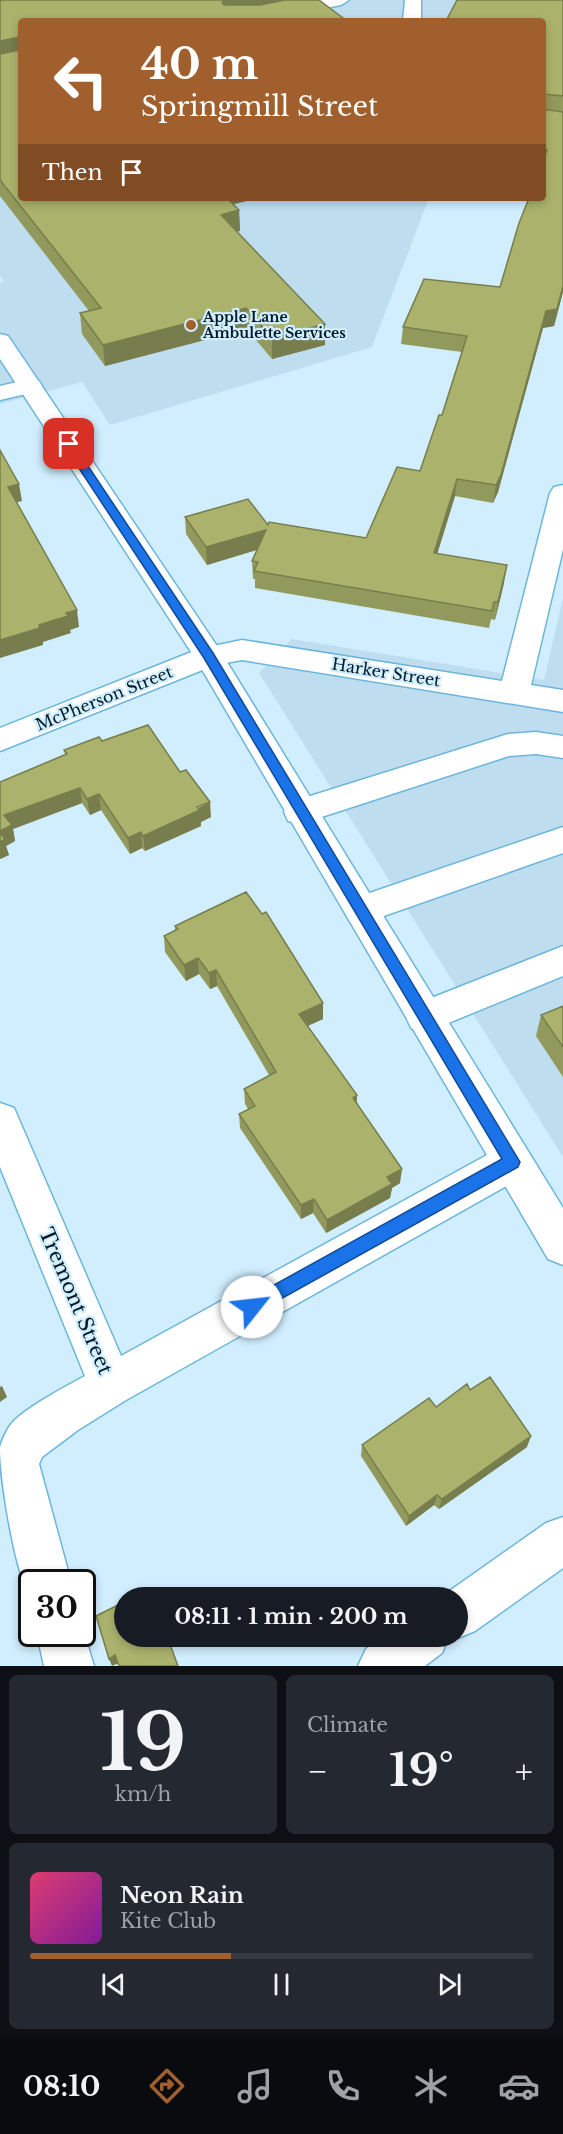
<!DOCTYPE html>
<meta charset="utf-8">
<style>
body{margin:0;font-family:"Libre Baskerville",serif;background:#242831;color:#f1f3f6;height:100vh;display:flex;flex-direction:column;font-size:22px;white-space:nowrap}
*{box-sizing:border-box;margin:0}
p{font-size:20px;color:#9ea1a6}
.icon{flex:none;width:33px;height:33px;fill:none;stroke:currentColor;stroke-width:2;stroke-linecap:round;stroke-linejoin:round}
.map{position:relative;height:1666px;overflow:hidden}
.side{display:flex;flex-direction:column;gap:9px;padding:9px;background:#0d0f14;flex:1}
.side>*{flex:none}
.hud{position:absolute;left:18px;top:18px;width:528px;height:183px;border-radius:6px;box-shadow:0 3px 9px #0003;background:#a25f2e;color:#fff;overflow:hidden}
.speed{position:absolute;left:18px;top:1569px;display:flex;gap:12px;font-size:30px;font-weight:700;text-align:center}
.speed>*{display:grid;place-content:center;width:78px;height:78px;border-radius:50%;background:#171b24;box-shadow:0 3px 9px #0003;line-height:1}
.speed .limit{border:3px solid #111;border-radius:9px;background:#fff;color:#111}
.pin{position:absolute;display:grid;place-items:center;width:51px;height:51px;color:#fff;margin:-26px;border-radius:12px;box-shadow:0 3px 9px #0006}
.me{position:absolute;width:66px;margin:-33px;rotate:61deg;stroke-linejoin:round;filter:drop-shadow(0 0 4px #0008)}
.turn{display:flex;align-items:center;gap:21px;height:126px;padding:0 24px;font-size:27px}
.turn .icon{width:78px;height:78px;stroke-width:2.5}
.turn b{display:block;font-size:42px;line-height:51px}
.then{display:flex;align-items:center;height:57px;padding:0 24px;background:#0003;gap:12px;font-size:22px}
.big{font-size:45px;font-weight:700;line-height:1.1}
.side .card{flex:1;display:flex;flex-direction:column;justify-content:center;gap:9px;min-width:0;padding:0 21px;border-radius:9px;background:#242831}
.side .dial{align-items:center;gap:0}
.dial b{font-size:78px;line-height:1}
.song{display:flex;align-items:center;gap:18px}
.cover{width:72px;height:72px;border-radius:9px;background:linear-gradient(135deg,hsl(340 70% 55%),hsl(290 70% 35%))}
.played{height:6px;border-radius:3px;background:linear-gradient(90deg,#a25f2e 40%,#363941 40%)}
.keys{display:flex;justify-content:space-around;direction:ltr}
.heat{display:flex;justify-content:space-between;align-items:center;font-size:33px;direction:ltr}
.side .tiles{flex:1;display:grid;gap:9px;grid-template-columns:1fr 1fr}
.card:last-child{grid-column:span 2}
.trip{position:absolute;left:114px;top:1587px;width:354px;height:60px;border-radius:30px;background:#171b24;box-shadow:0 3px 9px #0003;font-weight:700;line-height:60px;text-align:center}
.dock{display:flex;height:96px;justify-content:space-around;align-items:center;background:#090b0e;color:#9ea1a6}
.dock .icon{width:42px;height:42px}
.dock .current{color:#a25f2e}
.dock b{font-size:27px;color:#f1f3f6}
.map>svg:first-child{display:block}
.built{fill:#beddef}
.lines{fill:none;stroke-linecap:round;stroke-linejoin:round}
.minor-casing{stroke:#6cb6dd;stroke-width:3}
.major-casing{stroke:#6cb6dd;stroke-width:3}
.minor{fill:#fff;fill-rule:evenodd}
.major{fill:#fff;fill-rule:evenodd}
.wall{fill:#92995d}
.shaded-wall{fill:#777d4c}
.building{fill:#aab26c;stroke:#777d4c;stroke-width:1.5}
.route{fill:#1a73e8;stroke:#114b97;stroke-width:1.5}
.poi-dot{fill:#a25f2e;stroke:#d1eefe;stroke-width:2}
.labels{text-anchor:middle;stroke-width:4.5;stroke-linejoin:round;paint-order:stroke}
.far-poi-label{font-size:14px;font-weight:bold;fill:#001a28;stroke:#d1eefe;text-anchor:start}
.street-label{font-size:16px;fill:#001a28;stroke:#d1eefe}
.near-street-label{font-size:20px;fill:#001a28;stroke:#d1eefe}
</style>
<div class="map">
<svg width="563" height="1666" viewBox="0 0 563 1666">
<rect width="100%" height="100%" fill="#d1eefe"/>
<path class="built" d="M0,0H563L543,21H21V198H429L372,347L110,425L82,382L0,404V283L4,281L0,276Z
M563,598V1157L259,673L292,639L544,680Z"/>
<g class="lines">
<g class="minor-casing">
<path id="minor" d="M315,0H349L341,5L260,21H225L234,16Z
M405,0H421V21H403Z
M30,379L39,381L42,386L39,391L0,400V386Z
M563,485V549L531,685L563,690V712L242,660L215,665L0,751V728L199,649L242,640L502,681L550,493L554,487Z
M536,732L563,736V758L536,754L509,756L300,824L288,821L284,812L288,803L508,734Z
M563,827V853L361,924L349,920L344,910L349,900Z
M563,946V976L424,1033L411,1028L406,1017L411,1006Z
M0,1103L14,1108L121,1356L498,1149L512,1144L526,1149L532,1162L526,1175L126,1400L78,1430L42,1457L39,1464L71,1582H32V1599C15,1577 0,1477 0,1448C1,1442 6,1432 9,1427C20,1410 67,1386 85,1376L0,1167Z
M563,1517V1568L475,1631L458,1638L454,1636H458V1598L441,1597L546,1523Z
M82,1627L94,1666H44L37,1634H82Z
M383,1636H449L442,1653L425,1666H358L366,1649Z"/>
</g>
<g class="major-casing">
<path id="major" d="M0,334L8,336L219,649L563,1208V1265L548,1259L197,661L0,359Z"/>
</g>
<use href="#minor" class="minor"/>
<use href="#major" class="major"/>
</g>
<path class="wall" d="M0,0L21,198H259L233,204L239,210L240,231H237L325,345L272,359L247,329L105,366L82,334L80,313L89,311L0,196Z
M563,0V292L554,326L543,328L498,492L493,503L455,496L437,554L504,583L495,620L491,619L489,628L255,588V579H253L252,561L257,550L207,565L186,534L185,517L268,525L366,538L420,471L442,415L462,352L401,344L403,327L500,287L543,198V21Z
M102,741L211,817L201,822V826L145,851L142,848L130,854L101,810L90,815L82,803L13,829L15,841L6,846L9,855L0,859V782L65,754L64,750Z
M175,926L323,1019L307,1026L357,1095V1103L400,1183L392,1188L390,1198L326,1233L313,1213L301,1219L240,1128L239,1114L248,1109L245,1104L244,1089L269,1075L217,986L210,989L199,974L186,981L165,952L164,936L175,930Z
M563,1006V1077L536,1036L541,1015Z
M470,1390L527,1447L439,1509L434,1505L406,1526L361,1456L362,1445Z"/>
<path class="shaded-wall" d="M226,0H296L234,14L222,2Z
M20,37L21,57L0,60V41Z
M217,198H259L217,208Z
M239,210L240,231L222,235L221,215Z
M563,286V292L554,326L543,328L498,492L493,503L496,485L546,311Z
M246,308L247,329L105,366L103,345Z
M325,324V345L272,359V338Z
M457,479L455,496L432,571L434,553Z
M19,484L22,501L11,504L8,487Z
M266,530V547L207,565L206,547Z
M507,565L504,583L495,620L498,602Z
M77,610L79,627L70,630L71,633L43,642V645L0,658V640L39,625L66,613Z
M80,788L82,803L13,829L15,841L6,846L9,855L0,859V831L4,815Z
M99,794L101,810L90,815L87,799Z
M210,802L211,817L201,822V826L145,851L143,836Z
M141,832L142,848L130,854L128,838Z
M198,958L199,974L186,981L184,965Z
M216,970L217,986L210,989L209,973Z
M323,1003V1019L299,1030V1014Z
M357,1095L356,1110L353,1098Z
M402,1169L400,1183L392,1188L390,1198L326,1233L327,1220L387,1177Z
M314,1199L313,1213L301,1219V1205Z
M2,1386L7,1397L0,1402V1387Z
M531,1436L527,1447L439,1509L442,1499Z
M437,1495L434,1505L406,1526L409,1516Z
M115,1655L119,1663L112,1666L109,1659Z"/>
<path class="building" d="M0,0H226L222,2L224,5H260L285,0H319L347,21H21V198H227L239,210L221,215L325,324L272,338L246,308L103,345L80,313L101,308L0,180V54L20,50V37L0,41Z
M457,0H563V96L544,94L543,109L563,112V286L557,309L546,311L501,475L496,485L457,479L434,553L507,565L498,602H494L492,611L254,571L258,562L252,561L266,530L206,547L185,517L248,499L268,525L269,522L366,538L397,467L420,471L439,415H442L467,336L403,327L424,279L500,287L519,223L529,198H543V160L547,150L543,149V21H446Z
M0,450L19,484L8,487L77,610L66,613L68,616L39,625L40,628L0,640Z
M148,725L180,772L186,770L210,802L197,807L200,810L143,836L141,832L128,838L99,794L87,799L80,788L4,815L12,825L0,831V782L67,754L64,750L99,737L102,741Z
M0,833L5,839L0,842Z
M246,892L262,914L266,912L323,1003L299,1014L357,1095L353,1098L402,1169L387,1177L392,1184L327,1220L314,1199L301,1205L239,1114L255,1106L244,1089L276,1072L216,970L209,973L198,958L184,965L164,936L178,929L175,926Z
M563,1006V1047L541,1015Z
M490,1377L531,1436L442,1499L437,1495L409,1516L362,1445L429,1398L436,1407L467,1384L470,1390Z
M150,1590L153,1598H135Z
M124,1602V1636H167L178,1666H119L115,1655L109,1659L96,1616Z"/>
<path class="route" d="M65,442H72L213,653L520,1162L518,1167L252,1315L245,1313L243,1307L245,1301L502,1159L204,658L63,444Z"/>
<circle class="poi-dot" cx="191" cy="325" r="6"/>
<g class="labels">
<g class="far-poi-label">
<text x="203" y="322">Apple Lane<tspan x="203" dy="16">Ambulette Services</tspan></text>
</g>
<g class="street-label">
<text transform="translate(386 672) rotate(9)" y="6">Harker Street</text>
<text transform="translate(104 698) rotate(-22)" y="6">McPherson Street</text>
</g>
<g class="near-street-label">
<text transform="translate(76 1301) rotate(67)" y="7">Tremont Street</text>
</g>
</g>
</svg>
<div class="speed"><div class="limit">30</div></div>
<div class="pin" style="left:69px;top:444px;background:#d93025"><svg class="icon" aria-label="arrive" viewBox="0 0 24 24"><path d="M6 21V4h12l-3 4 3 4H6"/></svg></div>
<svg class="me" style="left:252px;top:1307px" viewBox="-20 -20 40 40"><circle r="19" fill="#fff"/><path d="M0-13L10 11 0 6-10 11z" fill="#1a73e8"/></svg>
<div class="trip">08:11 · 1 min · 200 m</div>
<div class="hud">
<div class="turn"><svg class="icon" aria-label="left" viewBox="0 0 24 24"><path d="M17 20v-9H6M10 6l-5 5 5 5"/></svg><div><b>40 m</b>Springmill Street</div></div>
<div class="then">Then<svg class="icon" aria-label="arrive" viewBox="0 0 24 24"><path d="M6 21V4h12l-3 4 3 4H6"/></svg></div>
</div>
</div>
<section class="side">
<div class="tiles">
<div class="card dial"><b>19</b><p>km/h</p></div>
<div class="card"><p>Climate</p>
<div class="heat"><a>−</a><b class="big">19°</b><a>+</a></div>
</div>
<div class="card">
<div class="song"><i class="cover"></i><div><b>Neon Rain</b><p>Kite Club</p></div></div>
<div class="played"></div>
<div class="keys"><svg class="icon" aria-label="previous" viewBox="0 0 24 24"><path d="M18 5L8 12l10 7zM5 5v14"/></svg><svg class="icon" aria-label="pause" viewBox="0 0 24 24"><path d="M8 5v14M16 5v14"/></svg><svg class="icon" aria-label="next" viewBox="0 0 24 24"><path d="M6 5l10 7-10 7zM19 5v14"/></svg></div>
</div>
</div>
</section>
<nav class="dock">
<b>08:10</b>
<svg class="icon current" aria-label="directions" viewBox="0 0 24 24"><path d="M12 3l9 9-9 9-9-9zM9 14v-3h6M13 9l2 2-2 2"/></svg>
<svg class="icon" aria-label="music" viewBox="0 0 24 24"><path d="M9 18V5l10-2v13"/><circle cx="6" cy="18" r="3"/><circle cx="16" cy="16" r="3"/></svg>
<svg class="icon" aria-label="phone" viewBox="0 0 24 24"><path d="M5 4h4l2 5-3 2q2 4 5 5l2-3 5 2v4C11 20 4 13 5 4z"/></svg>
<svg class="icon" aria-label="climate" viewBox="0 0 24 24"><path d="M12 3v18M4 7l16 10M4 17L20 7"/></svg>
<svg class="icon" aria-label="car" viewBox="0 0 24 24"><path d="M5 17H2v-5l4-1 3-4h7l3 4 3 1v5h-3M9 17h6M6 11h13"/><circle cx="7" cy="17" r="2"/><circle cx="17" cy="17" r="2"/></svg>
</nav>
